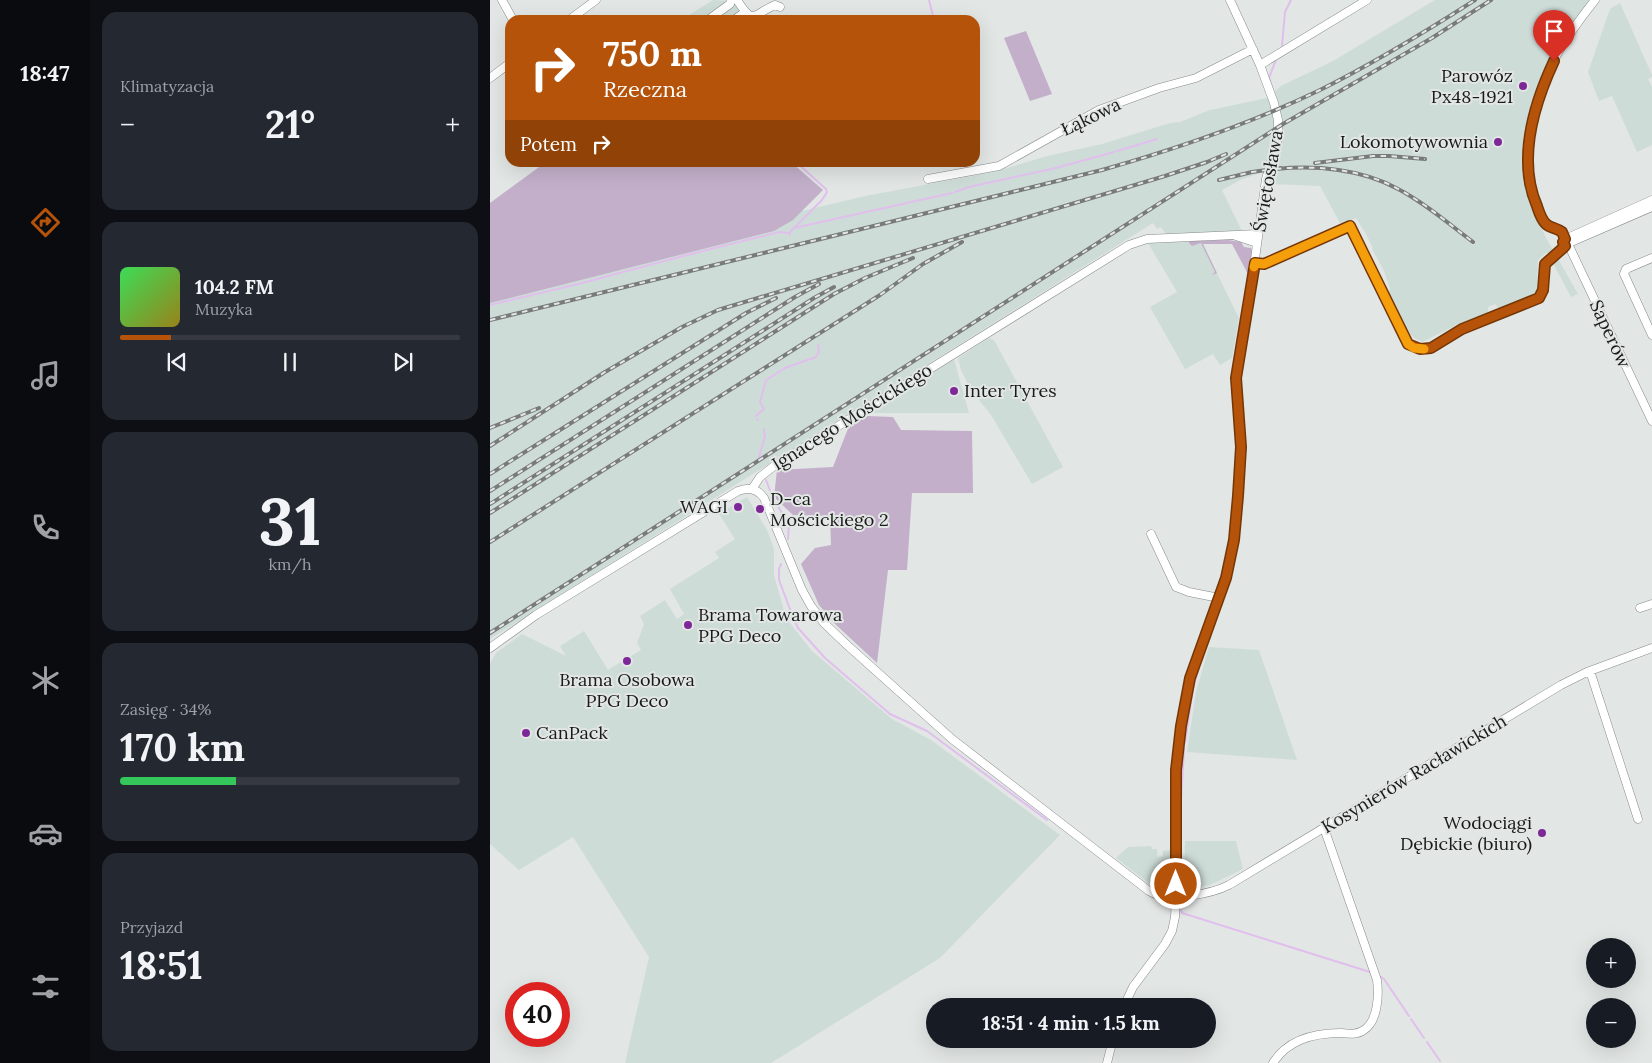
<!DOCTYPE html>
<html lang="pl">
<meta charset="utf-8">
<style>
body{margin:0;font-family:Lora,serif;background:#242831;color:#f1f3f6;height:100vh;display:flex;flex-direction:column;font-size:19px;white-space:nowrap}
*{box-sizing:border-box;margin:0}
p{font-size:16px;color:#9ea1a6}
.icon{flex:none;width:28px;height:28px;fill:none;stroke:currentColor;stroke-width:2;stroke-linecap:round;stroke-linejoin:round}
.map{position:relative;flex:1;overflow:hidden}
.side{display:flex;flex-direction:column;gap:12px;padding:12px;background:#0d0f14;width:400px}
.side>*{flex:none}
.guide{position:absolute;left:15px;top:15px;width:475px;height:152px;border-radius:15px;box-shadow:0 5px 20px #0002;background:#b45309;color:#fff;overflow:hidden}
.buttons{position:absolute;left:1096px;top:938px;display:grid;gap:10px}
.buttons a{display:grid;place-items:center;width:50px;height:50px;border-radius:50%;background:#171b24;box-shadow:0 5px 20px #0002;font-size:25px}
.speed{position:absolute;left:15px;top:982px;display:flex;gap:10px;font-size:25px;font-weight:700;text-align:center}
.speed>*{display:grid;place-content:center;width:65px;height:65px;border-radius:50%;background:#171b24;box-shadow:0 5px 20px #0002;line-height:1}
.speed .limit{border:8px solid #d22;background:#fff;color:#111}
.pin{position:absolute;display:grid;place-items:center;width:42px;height:42px;color:#fff;margin:-51px -21px;border-radius:50% 50% 50% 0;rotate:-45deg;box-shadow:0 0 5px #0007}
.pin .icon{rotate:45deg}
.me{position:absolute;width:55px;margin:-28px;rotate:0deg;stroke-linejoin:round;filter:drop-shadow(0 0 4px #0008)}
.turn{display:flex;align-items:center;gap:18px;height:105px;padding:0 15px;font-size:22px}
.turn .icon{width:65px;height:65px;stroke-width:2.5}
.turn b{display:block;font-size:35px;line-height:42px}
.then{display:flex;align-items:center;height:48px;padding:0 15px;background:#0003;gap:10px;font-size:19px}
.big{font-size:38px;font-weight:700;line-height:1.1}
.side .tile{flex:1;display:flex;flex-direction:column;justify-content:center;gap:8px;min-width:0;padding:0 18px;border-radius:15px;background:#242831}
.side .dial{align-items:center;gap:0}
.dial b{font-size:65px;line-height:1}
.song{display:flex;align-items:center;gap:15px}
.cover{width:60px;height:60px;border-radius:8px;background:linear-gradient(135deg,hsl(130 70% 55%),hsl(50 70% 35%))}
.played{height:5px;border-radius:2px;background:linear-gradient(90deg,#b45309 15%,#363941 15%)}
.keys{display:flex;justify-content:space-around;direction:ltr}
.heat{display:flex;justify-content:space-between;align-items:center;font-size:28px;direction:ltr}
.charge{height:8px;border-radius:4px;background:linear-gradient(90deg,#34c759 34%,#363941 0)}
.trip{position:absolute;left:436px;top:998px;width:290px;height:50px;border-radius:25px;background:#171b24;box-shadow:0 5px 20px #0002;font-weight:700;line-height:50px;text-align:center}
main{display:flex;flex:1;min-height:0}
.dock{display:flex;flex-direction:column;width:90px;justify-content:space-around;align-items:center;background:#090b0e;color:#9ea1a6}
.dock .icon{width:35px;height:35px}
.dock .current{color:#b45309}
.dock b{font-size:22px;color:#f1f3f6}
.map>svg:first-child{display:block}
.built{fill:#cedcd8}
.green{fill:#c3afca}
.lines{fill:none;stroke-linecap:round;stroke-linejoin:round}
.stream{stroke:#e1bfed;stroke-width:2}
.minor-casing{stroke:#868a89;stroke-width:9}
.minor{stroke:#fff;stroke-width:8}
.rail-casing{stroke:#787b7a;stroke-width:4}
.rail{stroke:#e2e6e5;stroke-width:2;stroke-dasharray:5.5;stroke-linecap:butt}
.route-casing{stroke:#753606;stroke-width:12}
.route{stroke:#b45309;stroke-width:9}
.slow{stroke:#f59e0b;stroke-width:9}
.poi-dot{fill:#7d2897;stroke:#e2e6e5;stroke-width:2}
.labels{text-anchor:middle;stroke-width:4;stroke-linejoin:round;paint-order:stroke}
.poi-label{font-size:18px;fill:#191a1a;stroke:#e2e6e5;text-anchor:end}
.street-label{font-size:18px;fill:#191a1a;stroke:#e2e6e5}
</style>
<main>
<nav class="dock">
<b>18:47</b>
<svg class="icon current" aria-label="directions" viewBox="0 0 24 24"><path d="M12 3l9 9-9 9-9-9zM9 14v-3h6M13 9l2 2-2 2"/></svg>
<svg class="icon" aria-label="music" viewBox="0 0 24 24"><path d="M9 18V5l10-2v13"/><circle cx="6" cy="18" r="3"/><circle cx="16" cy="16" r="3"/></svg>
<svg class="icon" aria-label="phone" viewBox="0 0 24 24"><path d="M5 4h4l2 5-3 2q2 4 5 5l2-3 5 2v4C11 20 4 13 5 4z"/></svg>
<svg class="icon" aria-label="climate" viewBox="0 0 24 24"><path d="M12 3v18M4 7l16 10M4 17L20 7"/></svg>
<svg class="icon" aria-label="car" viewBox="0 0 24 24"><path d="M5 17H2v-5l4-1 3-4h7l3 4 3 1v5h-3M9 17h6M6 11h13"/><circle cx="7" cy="17" r="2"/><circle cx="17" cy="17" r="2"/></svg>
<svg class="icon" aria-label="filters" viewBox="0 0 24 24"><path d="M4 7h16M4 17h16"/><circle cx="9" cy="7" r="2"/><circle cx="15" cy="17" r="2"/></svg>
</nav>
<section class="side">
<div class="tile"><p>Klimatyzacja</p>
<div class="heat"><a>−</a><b class="big">21°</b><a>+</a></div>
</div>
<div class="tile">
<div class="song"><i class="cover"></i><div><b>104.2 FM</b><p>Muzyka</p></div></div>
<div class="played"></div>
<div class="keys"><svg class="icon" aria-label="previous" viewBox="0 0 24 24"><path d="M18 5L8 12l10 7zM5 5v14"/></svg><svg class="icon" aria-label="pause" viewBox="0 0 24 24"><path d="M8 5v14M16 5v14"/></svg><svg class="icon" aria-label="next" viewBox="0 0 24 24"><path d="M6 5l10 7-10 7zM19 5v14"/></svg></div>
</div>
<div class="tile dial"><b>31</b><p>km/h</p></div>
<div class="tile"><p>Zasięg · 34%</p><b class="big">170 km</b><div class="charge"></div></div>
<div class="tile"><p>Przyjazd</p><b class="big">18:51</b></div>
</section>
<div class="map">
<svg width="1162" height="1063" viewBox="0 0 1162 1063">
<rect width="100%" height="100%" fill="#e2e6e5"/>
<path class="built" d="M223,0L244,1L259,20H191Z
M945,0H1100L1079,30L1045,100L1037,135L1035,156L1037,179L1047,216L1055,236L1088,294L1081,297L1057,252L1048,260L1047,289L1045,293L1009,309L1005,304L998,307V313L971,323L932,342L923,337L915,328L897,295L900,289L894,271L882,249L883,248L876,234L866,218L851,225L830,186L781,184L771,182L773,172L752,179L732,190L752,231L676,234L671,227L667,229L663,223L0,639V293L165,246L375,196L504,172L557,156L612,144L680,123L690,122L720,110L777,98L791,86L843,61Z
M1130,3L1162,75V77L1158,79L1162,87V145L1147,152L1122,96L1109,101L1098,72L1120,9Z
M711,241L749,318L742,358L730,365L723,354L695,369L660,307L687,292L658,243Z
M499,338L504,340L573,467L542,484L501,415L481,390L471,370L468,358Z
M464,359L479,413H379Z
M257,497L277,530L284,549V575L296,618L322,651L402,719L441,740L570,835L450,958L281,1063H135L159,957L83,837L29,870L0,844V664L6,653L32,634L76,656L70,646L94,631L118,670L151,650L147,643L154,624L150,616L175,600L187,619L194,614L180,589L229,558L225,552L245,539L229,514Z
M719,647L769,650L807,760L697,752L706,692Z
M695,841H746L753,869L720,885L700,888L694,887Z
M661,846L662,849H667V857L673,856V851L681,850V883L675,889L668,890L665,888L626,858L638,847Z"/>
<path class="green" d="M536,31L562,94L540,101L514,38Z
M56,162L302,163L333,190L303,220L284,231L0,303V203Z
M738,240L751,242L754,247L761,248L762,251L760,278L758,277V274L742,244H713L727,273L722,275L725,272L711,243L702,246L699,243L700,241Z
M376,416L403,417L411,430L482,431L483,493H422L417,570H398L387,663L344,623L329,605L311,564L325,548L341,545L340,516L303,515L284,497L287,470L343,467L359,426Z"/>
<g class="lines">
<path class="stream" d="M439,0L444,20
M792,46L795,12L801,0
M783,90L779,78L787,57
M627,151L667,139
M465,192L479,187L566,168L624,152
M304,228L462,193
M300,235L299,233L332,200L337,192L336,189L306,162
M0,305L92,283L197,255L289,232L299,233
M266,416L274,409L270,402L276,380L295,368L326,357L329,352L328,345
M267,419L268,420
M269,457L275,436L274,429
M276,480L283,498L299,525L298,539
M291,564L289,569V580L303,617L308,628L335,658L400,714L437,731L557,820
M713,655L741,574
M695,742L703,688L709,667
M691,800L694,749
M691,881V827
M691,910L692,913L880,972
M891,977L894,979L919,1016
M921,1019L934,1038
M937,1042L950,1061"/>
<g class="minor-casing">
<path id="minor" d="M12,0L23,20
M247,0C264,26 262,15 285,5L290,7
M79,20L106,0
M218,20L240,4L241,0
M244,20L255,12
M770,65L877,0
M0,78L20,63
M438,179L509,166L609,110L669,88L706,78L763,49
M746,236L767,243
M1075,239C1071,229 1066,229 1057,225C1026,176 1039,109 1064,60C1075,39 1090,19 1105,0
M1079,239L1082,236L1162,200
M1081,242L1162,207
M1079,246L1162,421
M1162,258L1136,269L1134,274L1162,335
M765,263L774,264L860,226L918,344L930,349L941,347L972,329L1049,298L1053,290L1055,264L1075,246
M262,489L270,477L284,466L639,245L657,239L768,234
M661,534L686,587L699,592L729,598
M1150,608L1162,604
M0,648L46,615L248,491C258,487 267,488 274,498L312,590L321,606L334,623L357,645L462,739L659,891C677,903 721,894 739,885L1071,685L1097,672L1162,648
M1100,671L1148,819
M634,1006L643,987L675,944L682,931L685,917L686,896V784L691,726L698,686L735,577L744,540L748,496L751,447L746,389L747,372L758,310L776,179L788,138V120L784,103L770,65L740,0
M617,1063L623,1039
M783,1063C798,1039 824,1033 851,1033C859,1034 867,1035 874,1030C888,1021 889,995 887,980L834,828"/>
</g>
<use href="#minor" class="minor"/>
<g class="rail-casing">
<path id="rail" d="M825,163L883,156H899L935,159
M786,169C826,165 872,169 908,189C935,203 959,224 983,242
M729,180L762,172L791,168
M0,320L612,170C686,149 760,124 830,90C884,63 935,32 985,0
M0,428L49,408
M0,446L115,372L192,327L228,310L675,176L717,162L736,154
M0,474L256,313L286,298
M0,491L305,297L329,284
M0,504L324,298L344,287
M0,513L344,294L375,278L423,258
M0,542L390,295L433,264L472,242
M0,633L793,124L942,38L1001,0"/>
</g>
<use href="#rail" class="rail"/>
</g>
<g class="lines">
<g class="route-casing">
<path id="route" d="M686,884V770L691,726L700,678L736,578L744,540L748,496L751,447L746,378L765,263L774,264L860,226L918,344L930,349L941,348L972,329L1049,298L1053,290L1055,264L1073,248L1075,246L1073,242L1075,239L1072,232C1067,228 1060,228 1056,224C1051,219 1049,212 1047,206C1027,160 1044,104 1064,61"/>
</g>
<use href="#route" class="route"/>
<path class="slow" d="M764,267L765,263L774,264L860,226L918,344L924,348L934,349"/>
</g>
<g class="poi-dot">
<circle cx="1033" cy="86" r="5"/>
<circle cx="1008" cy="142" r="5"/>
<circle cx="464" cy="391" r="5"/>
<circle cx="248" cy="507" r="5"/>
<circle cx="270" cy="509" r="5"/>
<circle cx="198" cy="625" r="5"/>
<circle cx="137" cy="661" r="5"/>
<circle cx="36" cy="733" r="5"/>
<circle cx="1052" cy="833" r="5"/>
</g>
<g class="labels">
<g class="poi-label">
<text x="1023" y="82">Parowóz<tspan x="1023" dy="21">Px48-1921</tspan></text>
<text x="998" y="148">Lokomotywownia</text>
<text x="474" y="397" text-anchor="start">Inter Tyres</text>
<text x="280" y="505" text-anchor="start">D-ca<tspan x="280" dy="21">Mościckiego 2</tspan></text>
<text x="238" y="513">WAGI</text>
<text x="208" y="621" text-anchor="start">Brama Towarowa<tspan x="208" dy="21">PPG Deco</tspan></text>
<text x="137" y="686" text-anchor="middle">Brama Osobowa<tspan x="137" dy="21">PPG Deco</tspan></text>
<text x="46" y="739" text-anchor="start">CanPack</text>
<text x="1042" y="829">Wodociągi<tspan x="1042" dy="21">Dębickie (biuro)</tspan></text>
</g>
<g class="street-label">
<text transform="translate(601 117) rotate(-26)" y="6">Łąkowa</text>
<text transform="translate(778 181) rotate(-80)" y="6">Świętosława</text>
<text transform="translate(1120 334) rotate(65)" y="6">Saperów</text>
<text transform="translate(362 417) rotate(-32)" y="6">Ignacego Mościckiego</text>
<text transform="translate(924 774) rotate(-31)" y="6">Kosynierów Racławickich</text>
</g>
</g>
</svg>
<div class="buttons">
<a>+</a>
<a>−</a>
</div>
<div class="speed"><div class="limit">40</div></div>
<div class="pin" style="left:1064px;top:61px;background:#d93025"><svg class="icon" aria-label="arrive" viewBox="0 0 24 24"><path d="M6 21V4h12l-3 4 3 4H6"/></svg></div>
<svg class="me" style="left:686px;top:884px" viewBox="-20 -20 40 40"><circle r="17" fill="#b45309" stroke="#fff" stroke-width="3"/><path d="M0-11L8 9 0 5-8 9z" fill="#fff"/></svg>
<div class="trip">18:51 · 4 min · 1.5 km</div>
<div class="guide">
<div class="turn"><svg class="icon" aria-label="right" viewBox="0 0 24 24"><path d="M7 20v-9h11M14 6l5 5-5 5"/></svg><div><b>750 m</b>Rzeczna</div></div>
<div class="then">Potem<svg class="icon" aria-label="right" viewBox="0 0 24 24"><path d="M7 20v-9h11M14 6l5 5-5 5"/></svg></div>
</div>
</div>
</main>
